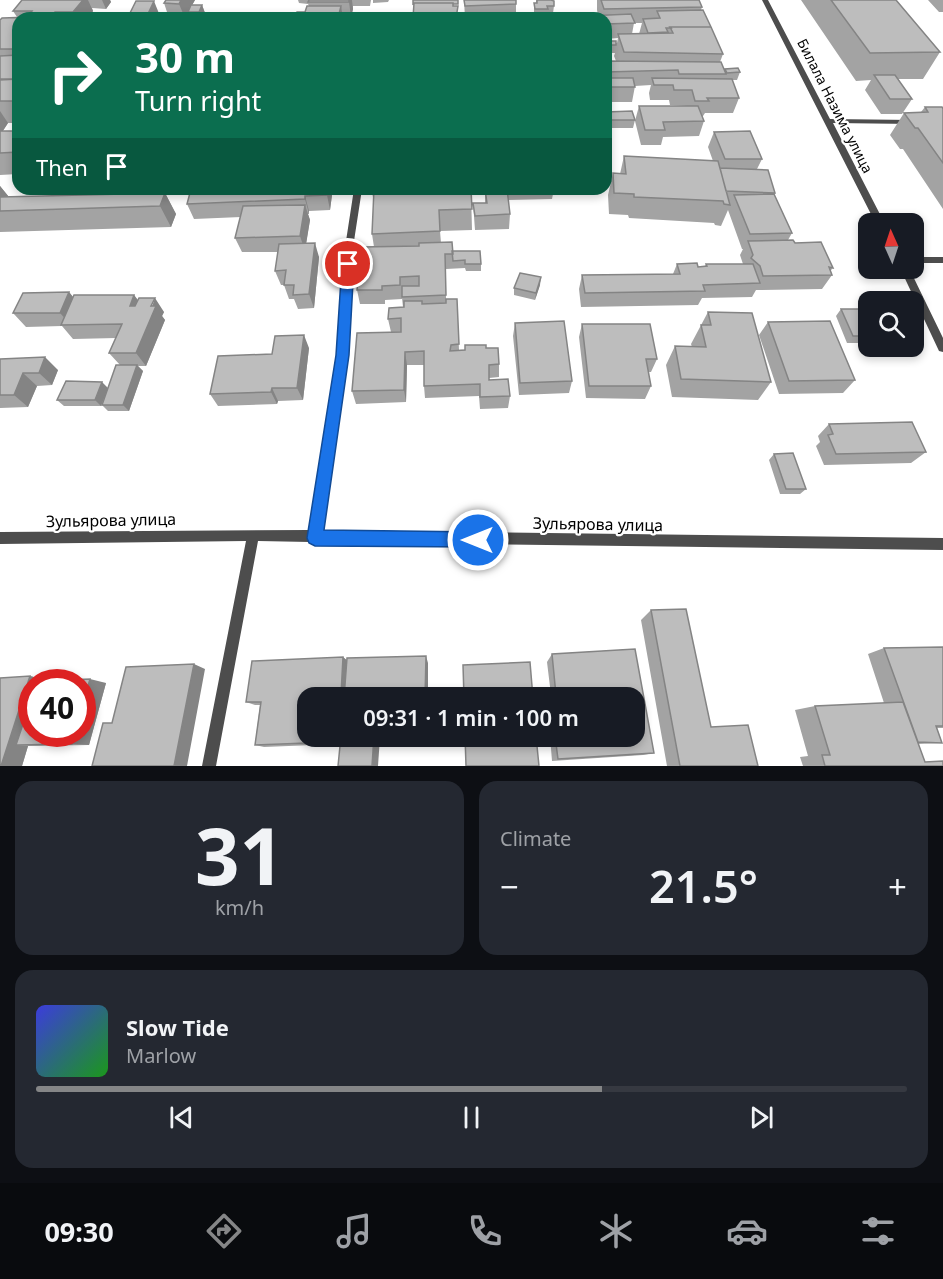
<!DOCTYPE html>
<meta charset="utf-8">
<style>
body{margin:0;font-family:"Noto Sans",sans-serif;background:#242831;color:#f1f3f6;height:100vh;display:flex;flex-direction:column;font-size:22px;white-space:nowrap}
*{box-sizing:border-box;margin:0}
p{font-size:20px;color:#9ea1a6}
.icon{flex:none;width:33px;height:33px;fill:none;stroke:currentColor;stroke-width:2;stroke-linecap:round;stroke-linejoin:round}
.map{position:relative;height:766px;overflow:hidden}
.drawer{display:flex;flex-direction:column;gap:15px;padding:15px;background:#0d0f14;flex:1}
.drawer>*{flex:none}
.guide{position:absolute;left:12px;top:12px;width:600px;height:183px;border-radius:18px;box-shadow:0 3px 9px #0003;background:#0b6e4f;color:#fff;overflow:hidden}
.needle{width:39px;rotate:357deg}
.tools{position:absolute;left:858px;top:213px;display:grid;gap:12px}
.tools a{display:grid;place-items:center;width:66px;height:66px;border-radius:12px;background:#171b24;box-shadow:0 3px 9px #0003;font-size:30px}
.speed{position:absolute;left:18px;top:669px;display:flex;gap:12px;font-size:30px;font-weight:700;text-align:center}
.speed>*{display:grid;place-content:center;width:78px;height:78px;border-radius:50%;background:#171b24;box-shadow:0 3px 9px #0003;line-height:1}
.speed .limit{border:9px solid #d22;background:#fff;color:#111}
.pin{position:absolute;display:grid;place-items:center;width:51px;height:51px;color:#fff;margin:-26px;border:3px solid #fff;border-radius:50%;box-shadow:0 2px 6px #0007}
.me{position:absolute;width:66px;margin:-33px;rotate:270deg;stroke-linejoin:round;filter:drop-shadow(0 0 4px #0008)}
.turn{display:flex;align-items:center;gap:21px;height:126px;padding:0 24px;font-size:27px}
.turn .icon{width:78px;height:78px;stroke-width:2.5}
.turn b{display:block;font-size:42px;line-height:51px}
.then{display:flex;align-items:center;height:57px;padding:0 24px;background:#0003;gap:12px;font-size:22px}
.big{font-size:45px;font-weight:600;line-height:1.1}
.drawer .widget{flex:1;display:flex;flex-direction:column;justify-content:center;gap:9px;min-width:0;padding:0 21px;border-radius:18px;background:#242831}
.drawer .dial{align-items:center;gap:0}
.dial b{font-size:78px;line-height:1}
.song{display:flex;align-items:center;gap:18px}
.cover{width:72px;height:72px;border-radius:9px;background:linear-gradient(135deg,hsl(240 70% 55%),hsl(120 70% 35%))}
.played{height:6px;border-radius:3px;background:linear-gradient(90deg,#858687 65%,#363941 65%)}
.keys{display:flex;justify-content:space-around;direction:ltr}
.heat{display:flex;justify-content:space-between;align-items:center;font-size:33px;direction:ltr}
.drawer .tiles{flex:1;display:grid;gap:15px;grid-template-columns:1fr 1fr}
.widget:last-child{grid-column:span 2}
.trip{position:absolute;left:297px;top:687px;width:348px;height:60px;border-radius:18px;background:#171b24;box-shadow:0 3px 9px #0003;font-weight:600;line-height:60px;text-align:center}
.tab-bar{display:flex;height:96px;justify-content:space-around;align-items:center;background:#090b0e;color:#9ea1a6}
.tab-bar .icon{width:42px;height:42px}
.tab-bar .current{color:#858687}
.tab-bar b{font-size:27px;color:#f1f3f6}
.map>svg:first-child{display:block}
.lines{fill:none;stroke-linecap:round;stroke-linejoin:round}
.minor{fill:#4d4d4d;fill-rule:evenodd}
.wall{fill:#a3a3a3;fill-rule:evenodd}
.shaded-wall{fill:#848484}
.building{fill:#bdbdbd;stroke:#848484;stroke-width:1.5}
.route{fill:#1a73e8;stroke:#114b97;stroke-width:1.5}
.labels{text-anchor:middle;stroke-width:4.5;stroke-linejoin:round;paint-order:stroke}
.far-street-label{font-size:14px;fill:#000;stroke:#fff}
.street-label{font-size:16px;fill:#000;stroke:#fff}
</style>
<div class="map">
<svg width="943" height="766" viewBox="0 0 943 766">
<rect width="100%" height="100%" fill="#fff"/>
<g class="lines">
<path class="minor" d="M762,0H768L830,119L913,120L917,122L913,124L833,123L885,224H876Z
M354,189H362L354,241L347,355L322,530L943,538V550L319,542L315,544L310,542L258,541L216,766H202L246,541L0,544V532L310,530L337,355L346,241Z
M914,257H943V263H914Z
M900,268H909L943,338V352L939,351Z"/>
</g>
<path class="wall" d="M22,0H110L111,2L106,9L92,8L93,11L90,15L18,18V123H8L3,131H18V174L0,175V20L17,17L13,11Z
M166,0H195L192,5H202L205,13L202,18H190L188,13L185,18H169L164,3Z
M298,0H371L370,6H353V9L351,17H343L305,12L309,6L308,4L299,3Z
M373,0H389L388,2L373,3Z
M464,0L516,4V18H465Z
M536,0L554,6L553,13H547V17H534V3H536Z
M597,0H699L702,7L701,10L723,54L720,62L725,71V69L740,72L737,80H732L739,98L733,113H705L703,116H702L704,121L699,136L663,137L661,145H641L635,121L639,106H687L670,105L669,100H650L649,93L651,85L635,86L632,102H606V61H616L614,56L615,53H606V41L617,43L618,38L606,39V18L598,15L597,10ZM634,23H642L639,34H632Z
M801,0H896L940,52L923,79H898L912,99L902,114H881L865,90L871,80L856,81Z
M928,0H943V12H939Z
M925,107L943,109V209L903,149H900L890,135L904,113L921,112Z
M606,112L635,120L633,128H606Z
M714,132L762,159L757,169L775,193L774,194L792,233L788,240L795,243L833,268L830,271L832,275L822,289L756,290L752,297L702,298L698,305L581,307L579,289L582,275L673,274L677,264L698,267L705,266L706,264H743L740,255L743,249H742L728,210L721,226L715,225L714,223L629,218L628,215L609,214L608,195L613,173L620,174L624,156L713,161L708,147Z
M0,186L9,197L165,193L176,214L171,227L0,232Z
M191,189L332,195L330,210L309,211V214H308L310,220L306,243L319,257L314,308L298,309L294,299H289L284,285H281L275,271L278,252H242L235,238L241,217L194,219L187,204Z
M371,189H473L472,192H471L472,230L440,231L441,243L453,251L481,264V271H466L465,268L446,269V299H457L459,350L486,348L499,364V377L489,378V380L510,396L508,408L480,409L479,396L425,398L424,386V365H407L406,402L356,404L352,391L391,332L388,319L403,307L402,298V299L385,300V304H360L357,290L374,247L372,234L374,201Z
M485,189H554L552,199L508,200L510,214L509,229L475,230L473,203H485Z
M554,189H582L581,192L555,193Z
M540,285L535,300L514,295V288Z
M69,292L73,297L134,295L138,300L164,312L162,316L165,320L146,366H138L143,371L129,411H108L102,405L105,396L101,406H64L57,400L108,388L120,365L109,353L116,338L73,339L62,326L26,327L13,313Z
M841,309L868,320V343H847L836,316Z
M708,312L771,382L758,400L672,397L666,365L675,346L692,347L691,344Z
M768,322L855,380L843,393L779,394L759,335Z
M515,323L572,381L569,393L519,395L513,336Z
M582,324L657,359L651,372H648L651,386L645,399L586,398L579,337Z
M309,348L303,400L278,401L277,404L218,406L210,394L272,354Z
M0,359L58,370L52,385L37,386L28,407L0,408Z
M829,424L926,452L911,463L824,465L816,446L820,442L818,436Z
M774,454L806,489L800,494H780L769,460Z
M651,610L711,727L758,766H667L641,620Z
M943,647V728H937L942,743L918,744L925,762L943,766H803L800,757L808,756L795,710L815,706L884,703L868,654L884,648Z
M635,649L654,753L643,755L552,761L550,736H634V698H548L551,695L547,662L552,654Z
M343,657L347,661L428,663V698H308L338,736V744L264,747L255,745L260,705H255L246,702Z
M30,676L46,680L106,683L89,745L28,746L22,766H0Z
M341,736H427V737H380Z"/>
<path class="shaded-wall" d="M83,0H88L93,11L88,18H76L73,12Z
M102,0H110L111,2L106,9Z
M181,0H195L185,18L179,4Z
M349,0H352L353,9L351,17L349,2Z
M154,1L160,16L159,18H146Z
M202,5L205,13L202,18H201L199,12Z
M341,6L343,18H338Z
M0,111L8,123L0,135V139Z
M0,186L17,207L0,206Z
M327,189H330L332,195L330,210L327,195Z
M165,193L176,214L171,227L160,206Z
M305,196L309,211V214L305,199Z
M305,205L310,220L305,251L300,236Z
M315,243L319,257L314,308L309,294Z
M541,277L540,285L535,300L536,293Z
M69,292L80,306L71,325L60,313Z
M134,295L144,309L130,306Z
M155,298L164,312L162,316L165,320L146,366L136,353Z
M304,335L309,348L303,400L297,388Z
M405,352L407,365L406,402L404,390Z
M45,357L58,370L52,385L39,373Z
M137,365L143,371L129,411L123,405Z
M23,373L37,386L28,407L14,395Z
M102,382L108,388L101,406L95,400Z
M272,388L278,401L277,404L271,392Z
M426,656L428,663V698H425Z
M343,657L349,662L344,698L341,695Z
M194,664L205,669L187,766H174Z
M30,676L48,681V682H32V734L16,745L28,746L22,766H1Z
M90,679L106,683L89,745L72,744L75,734H82V707Z
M332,736H338V744L332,742Z
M374,736L380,737L378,766H372Z"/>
<path class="building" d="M22,0H83L73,12H55L52,16L29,15L32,11H13Z
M166,0H181L179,4L164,3Z
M309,0H349V2H308Z
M413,0H458V4H453V3H414L413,5Z
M464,0H516V4L465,6Z
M537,0H551L554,1V6H547L548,9H535L534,3H537Z
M601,0H699L702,7L604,9Z
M831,0H896L940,52L870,53Z
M136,1H154L146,18H102L128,17Z
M414,3H453V6H458L456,18H413Z
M191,5H202L199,12H188Z
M307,6H341L338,18H295L297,12H305Z
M703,10L711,27H670L671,28H666L668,32L648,33L643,19L660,18L657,11Z
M253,13H263L262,17H251Z
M631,14L635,23L606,24V18H541Z
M95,15L93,18H18V49H0V20L2,18Z
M670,27H711L723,54L624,52L618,34L673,33Z
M606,41H616V45H606Z
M18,55V79H0V56Z
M606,61L721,62L726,74H679L678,70L606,72Z
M738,68L740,72L727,73L725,69Z
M874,75H895L912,99H890Z
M606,78H633L635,87H606Z
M652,78L732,79L739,98H707L709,101H695L692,90H674L673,85H654Z
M18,79V87L17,89H18V101H0V80Z
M639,106H698L704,121L663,122L665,130H645Z
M925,107H942L943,109V163L918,128H915L904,113L928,112Z
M632,111L635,120H606V112Z
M0,131H18V152L0,153Z
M750,131L762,159H725L714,132Z
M624,156L718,161L730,205L724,204L723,201L634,197V194L614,193L613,173L626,174Z
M720,168L768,170L775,193L726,191Z
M191,189H327V195L305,196V199L187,204Z
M374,189H471L472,209L439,210L440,231L372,234Z
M485,189H507L510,214L475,216L473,203H487Z
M165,193L160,206L0,211V197Z
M774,194L792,233L750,234L734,195Z
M305,205L300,236L235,238L243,206Z
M793,240L795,243L821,242L833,268L829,267L832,275L763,276L760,266L751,258L753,255L748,241Z
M452,242L453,254H445L446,295L402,297V286H419V276L400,277V285L382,286V290H357L361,247L419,246V243Z
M315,243L309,294L293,295L294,285H284L286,270L275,271L279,244Z
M452,251H480L481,264H465V260L453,261Z
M697,263L698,267L707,266L706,264H753L760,283L703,285L705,291L585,293L582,275L680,274L677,264Z
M520,273L541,277L536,293L514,288Z
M69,292L60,313H13L23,293Z
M74,295H134L130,306H135L139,298H155L151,306H156L136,353H109L122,324L61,325Z
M446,299H457L459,344L451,345L450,351L465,350V345H486V348H498L499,364L489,365V380L508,379L510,396L480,397V384L424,386V351L405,352L404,390L352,391L357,333L401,332V318L388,319L389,308L404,307V301H422V304L446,303Z
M841,309H864L868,320V336H853Z
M708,312L752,313L771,382L681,379L675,346L706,347L701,325H711Z
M564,321L572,381L520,383L515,323Z
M830,321L855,380L789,381L768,322Z
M582,324H650L657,359H646L651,386H589Z
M304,335L297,388H272L271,392L210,394L218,356L272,354L275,336Z
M45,357L39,373H23L14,395H0V359Z
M116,365H137L123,405H102Z
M66,381L102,382L95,400H57Z
M912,422L926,452L836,454L828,435L833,434L829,424Z
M793,453L806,489H786L774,454Z
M686,609L711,727L748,725L758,766H680L651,610Z
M943,647V726H936L942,743L918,742L884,648Z
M635,649L654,753L558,759L555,736H634V698H551V695H556L552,654Z
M426,656L425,698H344L347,658Z
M343,657L341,695L335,696V698H308V736H332V742L255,745L261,702H246L252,661Z
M530,662L533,698H464L463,665Z
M194,664L174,766H92L103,723H112L126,667Z
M30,676L1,766H0V678Z
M90,679L82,707V682H36L37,681Z
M32,697V734H75L72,744L16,745Z
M903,702L925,762L943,761V766H825L822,755H830L815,706Z
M341,736H374L372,766H338Z
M465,736H536L539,766H466Z"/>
<path class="route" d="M348,259L354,264L349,355L324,530L478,532L483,534L486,540L483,545L478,547L315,546L309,543L307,538L336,355L342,264Z"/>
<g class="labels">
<g class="far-street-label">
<text transform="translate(835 106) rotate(63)" y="5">Билала Назима улица</text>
</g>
<g class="street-label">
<text transform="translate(111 520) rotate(-1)" y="6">Зульярова улица</text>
<text transform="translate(598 524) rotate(1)" y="6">Зульярова улица</text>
</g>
</g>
</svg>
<div class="tools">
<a><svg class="needle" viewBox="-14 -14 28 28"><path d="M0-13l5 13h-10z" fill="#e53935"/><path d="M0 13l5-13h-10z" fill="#9ea1a6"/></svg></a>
<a><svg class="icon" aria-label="search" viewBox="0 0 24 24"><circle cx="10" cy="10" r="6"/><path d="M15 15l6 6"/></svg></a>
</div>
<div class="speed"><div class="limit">40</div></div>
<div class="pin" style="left:348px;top:264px;background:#d93025"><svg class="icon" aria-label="arrive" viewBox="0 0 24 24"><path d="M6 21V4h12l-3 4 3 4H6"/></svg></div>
<svg class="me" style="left:478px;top:540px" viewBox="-20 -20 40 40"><circle r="17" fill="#1a73e8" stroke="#fff" stroke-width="3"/><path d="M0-11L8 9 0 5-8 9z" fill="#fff"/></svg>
<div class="trip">09:31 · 1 min · 100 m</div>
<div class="guide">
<div class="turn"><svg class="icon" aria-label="right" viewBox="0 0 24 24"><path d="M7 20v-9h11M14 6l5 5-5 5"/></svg><div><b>30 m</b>Turn right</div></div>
<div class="then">Then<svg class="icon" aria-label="arrive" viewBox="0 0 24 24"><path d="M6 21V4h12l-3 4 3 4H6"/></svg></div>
</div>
</div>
<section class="drawer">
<div class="tiles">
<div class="widget dial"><b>31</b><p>km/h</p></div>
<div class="widget"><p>Climate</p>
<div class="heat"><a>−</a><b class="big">21.5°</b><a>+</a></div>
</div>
<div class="widget">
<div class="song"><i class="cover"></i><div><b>Slow Tide</b><p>Marlow</p></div></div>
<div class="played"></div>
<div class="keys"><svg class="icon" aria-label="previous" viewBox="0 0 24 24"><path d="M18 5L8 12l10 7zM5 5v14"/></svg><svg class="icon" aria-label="pause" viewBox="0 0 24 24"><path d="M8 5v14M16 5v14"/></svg><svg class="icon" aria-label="next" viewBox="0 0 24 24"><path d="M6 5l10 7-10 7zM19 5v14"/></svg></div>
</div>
</div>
</section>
<nav class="tab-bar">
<b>09:30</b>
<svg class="icon current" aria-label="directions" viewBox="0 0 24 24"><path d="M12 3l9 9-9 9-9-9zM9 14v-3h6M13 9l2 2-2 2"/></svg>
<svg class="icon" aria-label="music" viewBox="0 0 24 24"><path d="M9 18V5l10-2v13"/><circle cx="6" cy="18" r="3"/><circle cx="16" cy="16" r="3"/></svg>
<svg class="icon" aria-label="phone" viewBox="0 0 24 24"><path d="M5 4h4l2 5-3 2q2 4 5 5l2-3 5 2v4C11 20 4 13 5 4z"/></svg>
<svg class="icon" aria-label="climate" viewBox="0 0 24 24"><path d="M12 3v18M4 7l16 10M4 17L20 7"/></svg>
<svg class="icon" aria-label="car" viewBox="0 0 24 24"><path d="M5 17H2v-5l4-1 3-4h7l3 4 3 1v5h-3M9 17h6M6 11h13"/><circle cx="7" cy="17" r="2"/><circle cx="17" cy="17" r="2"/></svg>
<svg class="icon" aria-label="filters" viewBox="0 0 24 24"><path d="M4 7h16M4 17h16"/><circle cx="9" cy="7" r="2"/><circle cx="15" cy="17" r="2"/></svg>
</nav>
